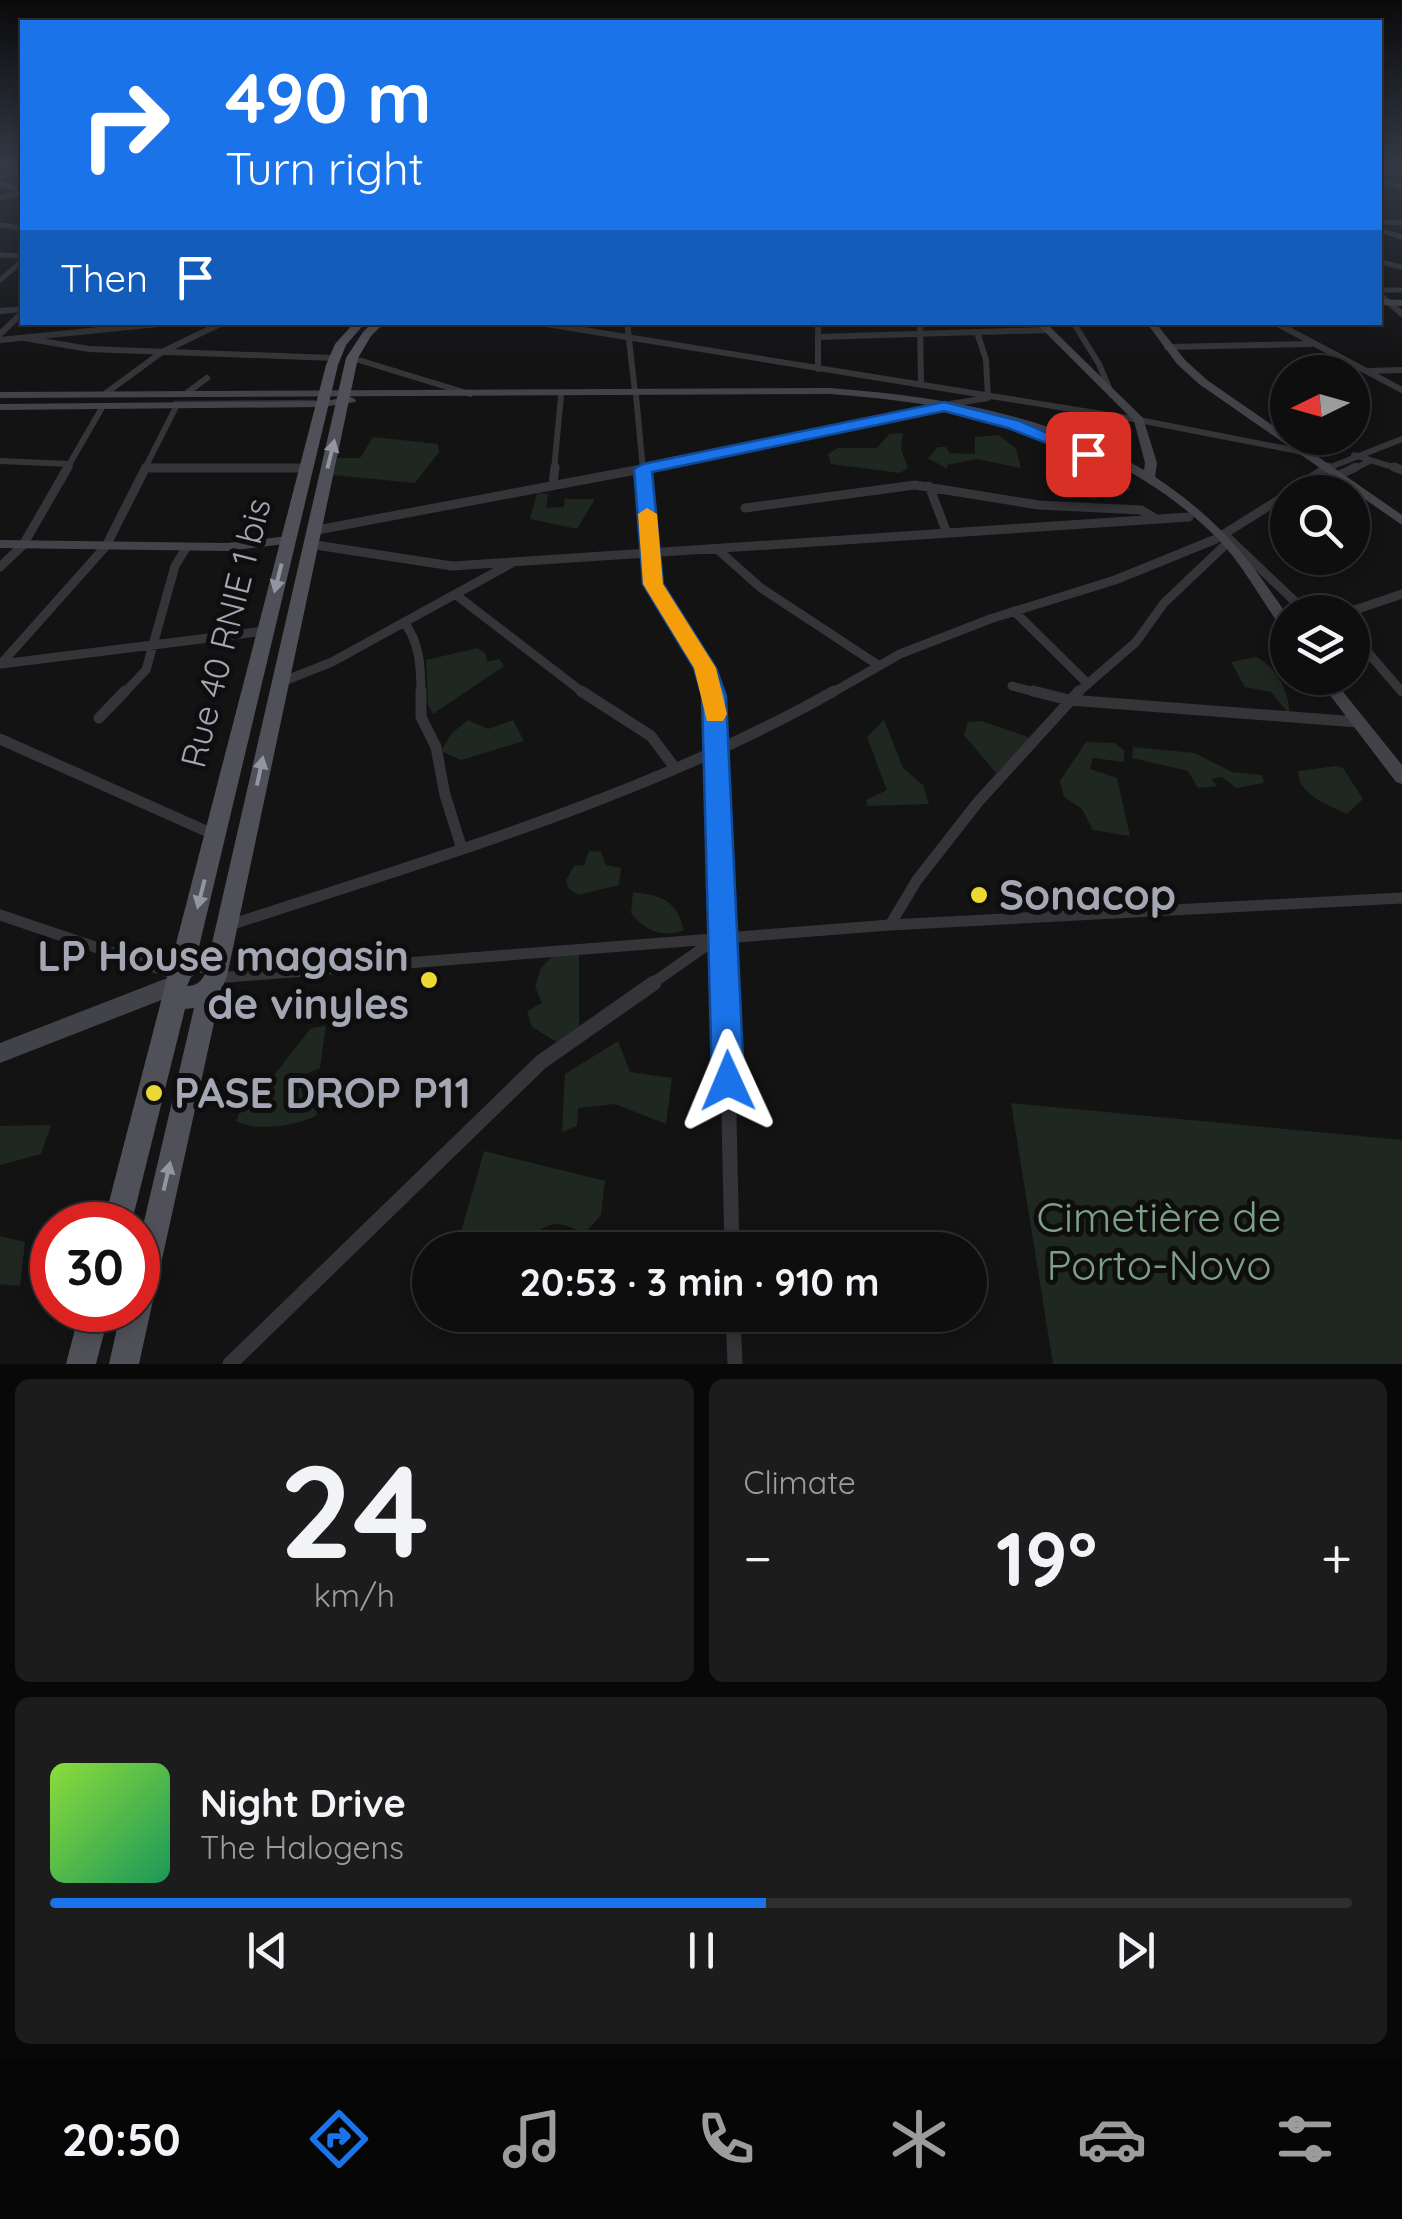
<!DOCTYPE html>
<meta charset="utf-8">
<style>
body{margin:0;font-family:Quicksand,sans-serif;background:#1c1c1d;color:#f1f3f6;height:100vh;display:flex;flex-direction:column;font-size:38px;white-space:nowrap}
*{box-sizing:border-box;margin:0}
p{font-size:32px;color:#9b9c9e}
.icon{flex:none;width:55px;height:55px;fill:none;stroke:currentColor;stroke-width:2;stroke-linecap:round;stroke-linejoin:round}
.map{position:relative;height:1364px;overflow:hidden}
.panel{display:flex;flex-direction:column;gap:15px;padding:15px;background:#080808;flex:1}
.panel>*{flex:none}
.guide{position:absolute;left:20px;top:20px;width:1362px;height:305px;border-radius:0px;box-shadow:0 5px 15px #0003,0 0 0 2px #2e2e2f;background:#1a73e8;color:#fff;overflow:hidden}
.needle{width:65px;rotate:265deg}
.tools{position:absolute;left:1270px;top:355px;display:grid;gap:20px}
.tools a{display:grid;place-items:center;width:100px;height:100px;border-radius:50%;background:#0e0e0f;box-shadow:0 5px 15px #0003,0 0 0 2px #2e2e2f;font-size:50px}
.speed{position:absolute;left:30px;top:1202px;display:flex;gap:20px;font-size:50px;font-weight:700;text-align:center}
.speed>*{display:grid;place-content:center;width:130px;height:130px;border-radius:50%;background:#0e0e0f;box-shadow:0 5px 15px #0003,0 0 0 2px #2e2e2f;line-height:1}
.speed .limit{border:15px solid #d22;background:#fff;color:#111}
.pin{position:absolute;display:grid;place-items:center;width:85px;height:85px;color:#fff;margin:-42px;border-radius:20px;box-shadow:0 5px 15px #0006}
.me{position:absolute;width:110px;margin:-55px;rotate:359deg;stroke-linejoin:round;filter:drop-shadow(0 0 8px #0008)}
.turn{display:flex;align-items:center;gap:35px;height:210px;padding:0 40px;font-size:45px}
.turn .icon{width:130px;height:130px;stroke-width:2.5}
.turn b{display:block;font-size:70px;line-height:85px}
.then{display:flex;align-items:center;height:95px;padding:0 40px;background:#0003;gap:20px;font-size:38px}
.big{font-size:75px;font-weight:800;line-height:1.1}
.panel .tile{flex:1;display:flex;flex-direction:column;justify-content:center;gap:15px;min-width:0;padding:0 35px;border-radius:15px;background:#1c1c1d}
.panel .dial{align-items:center;gap:0}
.dial b{font-size:130px;line-height:1}
.song{display:flex;align-items:center;gap:30px}
.cover{width:120px;height:120px;border-radius:15px;background:linear-gradient(135deg,hsl(90 70% 55%),hsl(150 70% 35%))}
.played{height:10px;border-radius:5px;background:linear-gradient(90deg,#1a73e8 55%,#2e2e2f 55%)}
.keys{display:flex;justify-content:space-around;direction:ltr}
.heat{display:flex;justify-content:space-between;align-items:center;font-size:55px;direction:ltr}
.panel .tiles{flex:1;display:grid;gap:15px;grid-template-columns:1fr 1fr}
.tile:last-child{grid-column:span 2}
.trip{position:absolute;left:412px;top:1232px;width:575px;height:100px;border-radius:50px;background:#0e0e0f;box-shadow:0 5px 15px #0003,0 0 0 2px #2e2e2f;font-weight:800;line-height:100px;text-align:center}
.menu{display:flex;height:160px;justify-content:space-around;align-items:center;background:#060606;color:#9b9c9e}
.menu .icon{width:70px;height:70px}
.menu .current{color:#1a73e8}
.menu b{font-size:45px;color:#f1f3f6}
.map>svg:first-child{display:block}
.green{fill:#1f2721}
.lines{fill:none;stroke-linecap:round;stroke-linejoin:round}
.stream{stroke:#2a2e38;stroke-width:2.5}
.street-far4{stroke:#343439;stroke-width:5}
.street-far3{stroke:#343439;stroke-width:6}
.street-far2{stroke:#343439;stroke-width:9}
.street-far1{stroke:#343439;stroke-width:11}
.street{stroke:#343439;stroke-width:15}
.secondary{fill:#424249;fill-rule:evenodd}
.primary{fill:#505058;fill-rule:evenodd}
.oneway{fill:#9495a2}
.route{fill:#1a73e8;stroke:#114b97;stroke-width:2.5}
.slow{fill:#f59e0b}
.poi-dot{fill:#ecd833;stroke:#0e0e0f;stroke-width:4}
.labels{text-anchor:middle;stroke-width:10;stroke-linejoin:round;paint-order:stroke}
.street-label{font-size:35px;fill:#a5a6b4;stroke:#0e0e0f}
.near-poi-label{font-size:42px;font-weight:bold;fill:#a5a6b4;stroke:#0e0e0f;text-anchor:start}
.near-park-label{font-size:42px;fill:#7c9f86;stroke:#0e0e0f}
</style>
<div class="map">
<svg width="1402" height="1364" viewBox="0 0 1402 1364">
<rect width="100%" height="100%" fill="#131314"/>
<path class="green" d="M903,433L901,449L908,468L900,473L831,464L828,454L838,448H877L889,434Z
M999,435L1016,449L1021,468L977,459L947,465V469L928,458L938,447H946L949,453L975,454V437Z
M373,437L438,444L439,452L415,483L333,475L337,458H360Z
M1059,467C1085,471 1114,471 1132,490L1099,492L1096,499L1088,498L1079,483L1065,478Z
M537,493L548,494L546,508L564,507L565,499H595L577,529L530,519Z
M478,648L486,654L487,662L499,659L504,666L433,714L428,705L426,660Z
M1256,657C1275,665 1291,694 1289,714L1271,692L1245,687L1231,662Z
M468,720L488,729L513,720L524,741L461,760L441,751L452,733Z
M884,720L903,768L923,785L929,804L868,806L866,800L887,790L867,737Z
M981,721L1034,739L996,773L964,735L968,722Z
M1086,742L1114,743L1124,750V762L1093,758L1090,769L1117,778L1130,836L1093,830L1082,809L1064,797L1060,781Z
M1133,747L1195,753L1232,772L1262,775L1264,783L1236,788L1222,777L1211,779L1217,786L1198,788L1188,771L1132,758Z
M1337,766L1343,768L1363,799L1347,814C1328,805 1298,795 1298,771Z
M589,851L601,852L606,865L621,868L619,885L578,895L568,888L566,880L574,866L584,865Z
M633,892C663,896 675,899 684,930C663,939 644,930 631,913Z
M579,949V1026L557,1042L532,1027L527,1011L542,1003L535,987L541,968L557,951Z
M326,1026L320,1068L306,1074L301,1092L320,1102L316,1116C294,1126 258,1132 236,1121L249,1092L243,1078L275,1074L311,1028Z
M618,1041L630,1072L672,1078L666,1124L615,1104L578,1108L577,1126L562,1132L565,1074Z
M1011,1103L1402,1140V1364H1053Z
M51,1125L41,1154L0,1165V1126Z
M484,1151L605,1181L601,1215L584,1234C561,1222 555,1219 532,1235L530,1250H500L502,1243L493,1238L473,1249L459,1239Z
M0,1236L25,1242L20,1286L0,1284Z"/>
<g class="lines">
<path class="stream" d="M175,402L314,401"/>
<path class="street-far4" d="M1380,170L1402,174
M1380,182L1402,186
M0,184L22,190
M0,198L22,192
M1380,222L1402,223
M0,225L22,228
M1380,230L1402,237
M0,255L22,256
M1380,262L1402,267
M0,280L22,261
M1380,290H1402
M1380,295L1384,298"/>
<path class="street-far3" d="M1381,296L1402,314
M1,311L22,309
M534,322L1139,420L1303,452
M627,322L635,392
M818,322V369
M920,322L921,385
M1073,322L1099,364L1112,395
M1274,322L1402,390
M0,334L22,313
M818,337L1046,330
M24,338L89,349L334,358
M0,340L178,322
M1167,347L1311,344
M352,358L470,394
M1368,371L1402,370
M188,392L207,378
M106,393L162,352L224,322
M636,395L643,470
M950,404L988,398L986,360L977,332
M1354,455L1402,470
M0,461L70,464
M147,468H306
M66,470L103,406
M144,470L177,405
M554,470L561,396
M638,470L945,406
M1323,470L1402,439
M1351,470L1368,462"/>
<path class="street-far2" d="M643,467L653,584L705,668L713,694
M1394,467L1402,470
M147,468H306
M1337,476L1356,467
M553,484L555,467
M929,486L947,533
M1289,492L1328,467
M745,508L915,485L1038,505L1141,510L1153,517
M312,531L652,467
M1225,535L1306,612
M309,544L452,566L1189,517
M717,549L761,588L878,665
M0,567L23,545L68,467
M456,595L585,694
M1014,611L1088,684
M1349,612L1402,594
M404,622C420,643 421,668 421,694
M1352,634L1402,692
M1,664L106,546L146,467
M1,664L265,631
M279,683L332,662L512,563
M1012,686L1043,694
M123,694L146,670L175,566L186,548
M830,694L900,654L990,619L1115,580L1216,539L1288,494
M1076,694L1136,642L1164,603L1223,547"/>
<path class="street-far1" d="M421,691V717L436,747L445,795L462,849
M581,691L651,736L675,768
M712,691L726,985
M1033,691L1069,700L1357,722
M99,718L125,691
M0,739L215,835
M0,915L178,975
M890,925L917,880L978,802L1079,691
M227,926C430,859 647,797 834,691
M216,978L890,925L1402,898
M650,985L713,941"/>
<path class="street" d="M726,983L732,1250
M733,1315L735,1364
M230,1364L541,1062L654,983"/>
<path class="secondary" d="M22,169V173L0,179V175Z
M1380,299L1402,300V306L1380,305Z
M1035,322H1045L1143,418L1157,463L1155,477C1203,509 1236,541 1269,589C1280,606 1288,610 1288,632L1283,630C1261,600 1243,564 1216,537C1113,435 970,404 830,394L0,398V392L830,388C939,396 1048,414 1144,470L1145,463L1134,421Z
M1146,322H1155L1185,360L1207,380L1402,515V525L1199,384L1177,364Z
M351,397L356,400L355,402L323,407L0,410V404L323,401Z
M288,536L293,537V543L227,551L0,548V540L227,543Z
M1317,678H1332L1402,765V784L1396,782Z
M175,975L182,978L185,985L182,992L0,1063V1043Z"/>
<path class="primary" d="M355,322H366L346,345L338,365L198,951L210,952L346,358L363,332L373,322H385L371,336L358,358L227,976L221,991L139,1364H109L121,1310H138V1247L194,1008L185,1009L131,1225H103L326,365L335,344ZM199,972L205,974C201,982 196,986 187,986L191,977Z
M80,1310H110L96,1364H66Z"/>
</g>
<defs><path id="oneway-solid" d="M-6-.8H1V-3.2L6.5 0L1 3.2V.8H-6Z" transform="scale(2.5)"/></defs>
<g class="oneway">
<use href="#oneway-solid" transform="translate(331 454) rotate(-76)"/>
<use href="#oneway-solid" transform="translate(278 578) rotate(104)"/>
<use href="#oneway-solid" transform="translate(260 771) rotate(-78)"/>
<use href="#oneway-solid" transform="translate(201 894) rotate(104)"/>
<use href="#oneway-solid" transform="translate(167 1176) rotate(-77)"/>
</g>
<linearGradient id="sky" x2="0" y2="1"><stop stop-color="#0a0a0b"/><stop offset="0.46" stop-color="#333945"/><stop offset="1" stop-color="#333945" stop-opacity="0"/></linearGradient>
<rect width="1402" height="356" fill="url(#sky)"/>
<path class="route" d="M944,402L1020,421L1096,454L1082,457L1008,428L944,411L652,472L663,584L716,668L726,696L744,1081L739,1093L728,1097L717,1093L712,1081L702,696L694,668L643,584L634,469L643,464Z"/>
<path class="slow" d="M647,508L657,514L663,584L716,668L727,714L723,721H707L694,668L643,584L638,514Z"/>
<g class="poi-dot">
<circle cx="979" cy="895" r="10"/>
<circle cx="429" cy="980" r="10"/>
<circle cx="154" cy="1093" r="10"/>
</g>
<g class="labels">
<g class="street-label">
<text transform="translate(226 633) rotate(-76)" y="12">Rue 40 RNIE 1 bis</text>
</g>
<g class="near-poi-label">
<text x="999" y="910">Sonacop</text>
<text x="409" y="971" text-anchor="end">LP House magasin<tspan x="409" dy="48">de vinyles</tspan></text>
<text x="174" y="1108">PASE DROP P11</text>
</g>
<g class="near-park-label">
<text x="1159" y="1232">Cimetière de<tspan x="1159" dy="48">Porto-Novo</tspan></text>
</g>
</g>
</svg>
<div class="tools">
<a><svg class="needle" viewBox="-14 -14 28 28"><path d="M0-13l5 13h-10z" fill="#e53935"/><path d="M0 13l5-13h-10z" fill="#9b9c9e"/></svg></a>
<a><svg class="icon" aria-label="search" viewBox="0 0 24 24"><circle cx="10" cy="10" r="6"/><path d="M15 15l6 6"/></svg></a>
<a><svg class="icon" aria-label="layers" viewBox="0 0 24 24"><path d="M12 4l9 5-9 5-9-5zM3 14l9 5 9-5"/></svg></a>
</div>
<div class="speed"><div class="limit">30</div></div>
<div class="pin" style="left:1088px;top:454px;background:#d93025"><svg class="icon" aria-label="arrive" viewBox="0 0 24 24"><path d="M6 21V4h12l-3 4 3 4H6"/></svg></div>
<svg class="me" style="left:728px;top:1081px" viewBox="-20 -20 40 40"><path d="M0-17L14 15 0 8-14 15z" fill="#1a73e8" stroke="#fff" stroke-width="4"/></svg>
<div class="trip">20:53 · 3 min · 910 m</div>
<div class="guide">
<div class="turn"><svg class="icon" aria-label="right" viewBox="0 0 24 24"><path d="M7 20v-9h11M14 6l5 5-5 5"/></svg><div><b>490 m</b>Turn right</div></div>
<div class="then">Then<svg class="icon" aria-label="arrive" viewBox="0 0 24 24"><path d="M6 21V4h12l-3 4 3 4H6"/></svg></div>
</div>
</div>
<section class="panel">
<div class="tiles">
<div class="tile dial"><b>24</b><p>km/h</p></div>
<div class="tile"><p>Climate</p>
<div class="heat"><a>−</a><b class="big">19°</b><a>+</a></div>
</div>
<div class="tile">
<div class="song"><i class="cover"></i><div><b>Night Drive</b><p>The Halogens</p></div></div>
<div class="played"></div>
<div class="keys"><svg class="icon" aria-label="previous" viewBox="0 0 24 24"><path d="M18 5L8 12l10 7zM5 5v14"/></svg><svg class="icon" aria-label="pause" viewBox="0 0 24 24"><path d="M8 5v14M16 5v14"/></svg><svg class="icon" aria-label="next" viewBox="0 0 24 24"><path d="M6 5l10 7-10 7zM19 5v14"/></svg></div>
</div>
</div>
</section>
<nav class="menu">
<b>20:50</b>
<svg class="icon current" aria-label="directions" viewBox="0 0 24 24"><path d="M12 3l9 9-9 9-9-9zM9 14v-3h6M13 9l2 2-2 2"/></svg>
<svg class="icon" aria-label="music" viewBox="0 0 24 24"><path d="M9 18V5l10-2v13"/><circle cx="6" cy="18" r="3"/><circle cx="16" cy="16" r="3"/></svg>
<svg class="icon" aria-label="phone" viewBox="0 0 24 24"><path d="M5 4h4l2 5-3 2q2 4 5 5l2-3 5 2v4C11 20 4 13 5 4z"/></svg>
<svg class="icon" aria-label="climate" viewBox="0 0 24 24"><path d="M12 3v18M4 7l16 10M4 17L20 7"/></svg>
<svg class="icon" aria-label="car" viewBox="0 0 24 24"><path d="M5 17H2v-5l4-1 3-4h7l3 4 3 1v5h-3M9 17h6M6 11h13"/><circle cx="7" cy="17" r="2"/><circle cx="17" cy="17" r="2"/></svg>
<svg class="icon" aria-label="filters" viewBox="0 0 24 24"><path d="M4 7h16M4 17h16"/><circle cx="9" cy="7" r="2"/><circle cx="15" cy="17" r="2"/></svg>
</nav>
